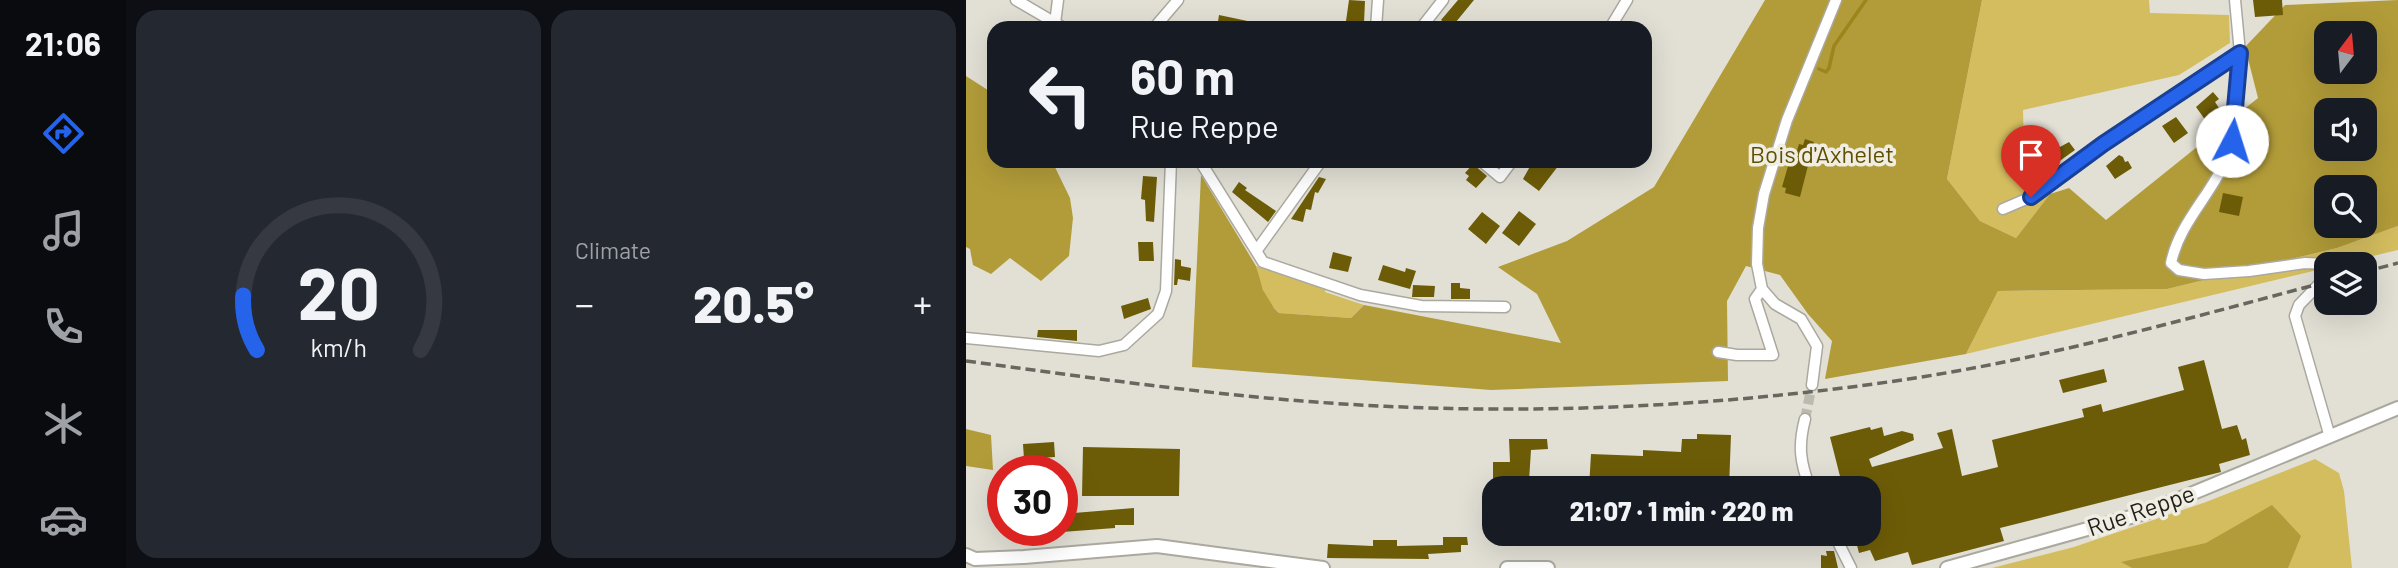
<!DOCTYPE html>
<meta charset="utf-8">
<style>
body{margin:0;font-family:Barlow,sans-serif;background:#242831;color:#f1f3f6;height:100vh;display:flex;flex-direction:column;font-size:26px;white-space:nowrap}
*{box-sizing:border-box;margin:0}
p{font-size:23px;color:#9ea1a6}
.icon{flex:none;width:38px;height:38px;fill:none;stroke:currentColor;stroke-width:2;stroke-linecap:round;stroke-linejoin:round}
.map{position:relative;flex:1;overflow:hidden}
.details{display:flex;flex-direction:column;gap:10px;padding:10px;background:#0d0f14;width:840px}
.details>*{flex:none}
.top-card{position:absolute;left:21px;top:21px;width:665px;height:147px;border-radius:21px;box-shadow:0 7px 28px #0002;background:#171b24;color:#f1f3f6;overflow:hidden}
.needle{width:46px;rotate:16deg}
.buttons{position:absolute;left:1348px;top:21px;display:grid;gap:14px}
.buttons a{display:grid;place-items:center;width:63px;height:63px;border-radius:14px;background:#171b24;box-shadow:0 7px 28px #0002;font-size:35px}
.speed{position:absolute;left:21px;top:455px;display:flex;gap:14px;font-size:35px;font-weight:700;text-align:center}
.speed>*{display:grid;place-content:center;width:91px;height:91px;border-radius:50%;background:#171b24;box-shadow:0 7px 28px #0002;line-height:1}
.speed .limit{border:10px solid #d22;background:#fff;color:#111}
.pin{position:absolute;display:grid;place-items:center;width:60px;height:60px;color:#fff;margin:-72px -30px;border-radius:50% 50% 50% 0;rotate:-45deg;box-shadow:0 0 7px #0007}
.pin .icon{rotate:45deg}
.me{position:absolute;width:77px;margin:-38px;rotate:5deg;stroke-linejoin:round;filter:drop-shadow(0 0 5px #0008)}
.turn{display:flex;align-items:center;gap:24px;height:147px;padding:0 28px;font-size:32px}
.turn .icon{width:91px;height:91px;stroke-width:2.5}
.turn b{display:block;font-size:49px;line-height:60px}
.big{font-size:52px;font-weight:800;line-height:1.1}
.details .tile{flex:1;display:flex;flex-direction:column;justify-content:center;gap:10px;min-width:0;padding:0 24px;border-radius:21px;background:#242831}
.details .dial{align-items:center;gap:0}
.dial svg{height:182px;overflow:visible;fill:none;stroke:#363941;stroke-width:7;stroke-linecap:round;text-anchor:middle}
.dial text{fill:#f1f3f6;stroke:none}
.heat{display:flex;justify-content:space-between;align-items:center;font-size:38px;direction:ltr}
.details .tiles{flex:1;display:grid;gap:10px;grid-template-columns:repeat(2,1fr)}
.trip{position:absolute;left:516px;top:476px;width:399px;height:70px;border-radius:21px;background:#171b24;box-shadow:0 7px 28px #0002;font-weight:800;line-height:70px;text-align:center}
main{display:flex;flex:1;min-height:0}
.tab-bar{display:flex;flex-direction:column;width:126px;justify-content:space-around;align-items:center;background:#090b0e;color:#9ea1a6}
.tab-bar .icon{width:49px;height:49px}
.tab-bar .on{color:#2563eb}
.tab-bar b{font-size:32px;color:#f1f3f6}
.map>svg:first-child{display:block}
.green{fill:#d4bd5f}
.forest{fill:#b29c39;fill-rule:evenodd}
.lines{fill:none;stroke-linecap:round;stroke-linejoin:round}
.stream{stroke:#9c851c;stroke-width:3.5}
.building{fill:#6d5c07}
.street-tunnel{stroke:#bbb9b0;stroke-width:10;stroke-dasharray:10 5;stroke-linecap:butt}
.street-casing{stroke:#aba99f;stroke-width:13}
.secondary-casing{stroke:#aba99f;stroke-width:16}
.street{stroke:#fff;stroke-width:10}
.secondary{stroke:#fff;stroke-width:12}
.rail{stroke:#67665f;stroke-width:3.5;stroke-dasharray:10 5;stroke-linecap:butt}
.route-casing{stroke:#184099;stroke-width:18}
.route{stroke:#2563eb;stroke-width:12}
.labels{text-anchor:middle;stroke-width:7;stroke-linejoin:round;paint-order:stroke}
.park-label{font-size:24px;fill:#5f4f00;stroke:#f0ede2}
.street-label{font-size:24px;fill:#201f1b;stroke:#f0ede2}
</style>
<main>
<nav class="tab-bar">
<b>21:06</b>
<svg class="icon on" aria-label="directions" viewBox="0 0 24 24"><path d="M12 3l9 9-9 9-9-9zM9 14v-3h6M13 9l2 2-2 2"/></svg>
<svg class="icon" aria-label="music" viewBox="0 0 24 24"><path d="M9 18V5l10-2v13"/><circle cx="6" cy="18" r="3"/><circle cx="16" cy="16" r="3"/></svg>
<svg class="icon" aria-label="phone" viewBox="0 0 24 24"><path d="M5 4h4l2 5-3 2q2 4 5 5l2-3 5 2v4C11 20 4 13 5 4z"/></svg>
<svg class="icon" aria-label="climate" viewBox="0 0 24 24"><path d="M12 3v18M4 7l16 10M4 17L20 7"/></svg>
<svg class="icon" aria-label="car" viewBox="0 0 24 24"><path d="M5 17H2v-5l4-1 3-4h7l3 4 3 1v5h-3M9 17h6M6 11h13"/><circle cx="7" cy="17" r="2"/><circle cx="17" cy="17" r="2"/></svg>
</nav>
<section class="details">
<div class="tiles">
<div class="tile dial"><svg viewBox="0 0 100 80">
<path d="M14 69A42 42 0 1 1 86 69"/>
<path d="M14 69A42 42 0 0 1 8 45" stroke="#2563eb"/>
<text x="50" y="56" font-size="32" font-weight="700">20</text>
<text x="50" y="72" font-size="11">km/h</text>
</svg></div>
<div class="tile"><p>Climate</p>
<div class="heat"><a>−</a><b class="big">20.5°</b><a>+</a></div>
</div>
</div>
</section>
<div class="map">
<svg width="1432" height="568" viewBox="0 0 1432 568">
<rect width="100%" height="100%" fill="#e2e0d5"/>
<path class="green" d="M1016,0H1183L1184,13L1263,15L1264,43L1213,75L1057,110L1059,182L1084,194L1050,238L1014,221L981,179Z
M1432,226V250L1373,264H1360V268L1000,354L1032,291L1201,289L1371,248Z
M290,266L360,288L359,292L398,305L385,318L313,313C300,301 293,283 290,266Z
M1349,459L1373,473L1378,491L1386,568H1026L1108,547L1240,502Z"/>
<path class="forest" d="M799,0H1016L981,179L1014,221L1050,238L1084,194L1103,188L1140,220L1292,98L1279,47L1319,5L1432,0V226L1371,248L1201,289L1032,291L1000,354L859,379L866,341L842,314L814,275L780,266L761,301L762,381L525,390L226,367L235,175L290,266L297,290L308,308L313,313L385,318L398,305L595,343L571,294L532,267L601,241L688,187ZM1360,33H1398V72H1360ZM1360,110H1398V149H1360ZM1360,187H1398V226H1360Z
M0,76L28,94V161H86L104,198L107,218L103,256L75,281L44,258L25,274L7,265L4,249L0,247Z
M0,429L25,435L27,470L0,466Z
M1306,505L1335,536L1322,568H1166L1155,562L1240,543Z"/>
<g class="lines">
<path class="stream" d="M853,69L860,72L863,68L868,46L900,0"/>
</g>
<path class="building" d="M383,0L399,1L398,23L380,21Z
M492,0H508L485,28L475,20Z
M1287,0H1316L1317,15L1289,17Z
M253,15L291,23V28H251Z
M1247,92L1253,99L1249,102L1255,111L1240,121L1230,107Z
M1210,117L1222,133L1208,143L1196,126Z
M1083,132L1094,147L1103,142L1109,150L1088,165L1082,159L1086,157L1083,151L1086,149L1078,135Z
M839,139L848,142L834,197L819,193L820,188L816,187L826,152L830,154L833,144L837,145Z
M1153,155L1157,157L1159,162L1162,161L1166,168L1149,179L1140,166Z
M567,161H596L573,191L557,179Z
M507,164L521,176L510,188L500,180L503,176L499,173Z
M177,176L191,177L188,222L180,221L179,200L175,199Z
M353,177L360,179L352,193L349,192L345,210L340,209L337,222L325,219Z
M273,182L281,188L279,190L310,211L302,222L266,192Z
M1257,193L1277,197L1273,216L1253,212Z
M553,211L570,224L553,246L536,233Z
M516,212L534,226L520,244L502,229Z
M172,242H187L188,261H173Z
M367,252L386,257L382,272L363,268Z
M209,259L215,260V266L225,268L224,281L212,279L211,285H208Z
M417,265L439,272L440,268L450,271L444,289L412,280Z
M485,283H494V288L504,289V299H485Z
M447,285L469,286L468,297H446Z
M182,298L185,309L158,319L155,306Z
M72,330H111V341L71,337Z
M1238,360L1256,429L1271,425L1276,440L1280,438L1284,455L1253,464L1255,472L1034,528L1038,541L946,565L942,552L909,561L904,550L893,553L888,534H903V488H877L864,437L904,427L905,430L916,427L918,436L936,431L947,434L948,440L903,459L906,467L977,448L971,433L986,429L996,476L1032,467L1026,440L1118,417L1116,409L1135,404L1137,412L1218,390L1212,367Z
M1138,369L1141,382L1097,393L1093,380Z
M731,434L765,435L763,488H623L625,454L677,456V450L715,452L716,439H731Z
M543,439H581L582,449L565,450L563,481L527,479V462H544Z
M88,442L89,457L58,459L57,444Z
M117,447L214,449L213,496H116Z
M168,508V525H149V528L96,532V514Z
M477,537H501L502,545H495V552L462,554L463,559L361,558L362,544L407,546V540H431V546L477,545Z
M860,551H868L872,568H855V555L861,556Z"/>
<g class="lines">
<path class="street-tunnel" d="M839,419L846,385"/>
<g class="street-casing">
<path id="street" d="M50,0L98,28
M89,23L92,0
M188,28L212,0
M410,28L412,0
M455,28L477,0
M644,28L661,0
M1274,53C1271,86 1273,132 1259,162C1243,197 1213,224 1205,263L1213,270L1238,274L1283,271L1339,263L1361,264
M234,161L297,262L394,295L455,306L539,307
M515,161L534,177L546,161
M1037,209L1065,197L1137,144L1274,53L1269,0
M291,250L355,161
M1360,277L1333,305L1329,316L1364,437
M0,338L133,351L158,345L192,314L200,291L205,161
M752,352L771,355H807L789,299L796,289
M846,385L851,346L835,319L809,304L796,289L791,264L792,228L798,194L821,120L870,0
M839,419C832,446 834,462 844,488
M868,534L885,568"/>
</g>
<g class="secondary-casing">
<path id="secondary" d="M0,555L9,559L58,557L191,546L357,568
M541,568H582
M981,568L1179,513L1432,408"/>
</g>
<use href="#street" class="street"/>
<use href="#secondary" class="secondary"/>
<path class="rail" d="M1398,272L1432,263
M0,361C112,376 224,392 336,401C536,417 738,409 936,380C1079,359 1220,319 1360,282"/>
</g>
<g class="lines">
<g class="route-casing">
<path id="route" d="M1065,197L1137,144L1274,53L1266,141"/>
</g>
<use href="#route" class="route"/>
</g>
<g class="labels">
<g class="park-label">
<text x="856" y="163">Bois d'Axhelet</text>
</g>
<g class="street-label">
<text transform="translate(1175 511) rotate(-19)" y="8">Rue Reppe</text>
</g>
</g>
</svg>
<div class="buttons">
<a><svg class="needle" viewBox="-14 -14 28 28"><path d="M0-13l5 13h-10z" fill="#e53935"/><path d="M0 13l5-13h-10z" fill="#9ea1a6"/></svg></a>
<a><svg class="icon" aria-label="sound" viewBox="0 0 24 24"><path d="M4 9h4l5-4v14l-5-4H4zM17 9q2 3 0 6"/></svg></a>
<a><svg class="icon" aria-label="search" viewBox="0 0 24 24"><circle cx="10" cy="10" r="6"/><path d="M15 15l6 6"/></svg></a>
<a><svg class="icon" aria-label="layers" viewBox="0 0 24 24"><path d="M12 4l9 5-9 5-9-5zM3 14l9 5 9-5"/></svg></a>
</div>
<div class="speed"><div class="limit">30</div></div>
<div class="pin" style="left:1065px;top:197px;background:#d93025"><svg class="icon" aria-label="arrive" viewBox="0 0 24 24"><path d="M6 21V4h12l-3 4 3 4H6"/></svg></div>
<svg class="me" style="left:1266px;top:141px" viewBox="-20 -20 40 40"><circle r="19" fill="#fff"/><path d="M0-13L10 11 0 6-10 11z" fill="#2563eb"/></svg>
<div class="trip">21:07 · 1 min · 220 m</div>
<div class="top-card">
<div class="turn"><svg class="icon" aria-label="left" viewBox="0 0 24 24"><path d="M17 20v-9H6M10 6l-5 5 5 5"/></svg><div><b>60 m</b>Rue Reppe</div></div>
</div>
</div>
</main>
